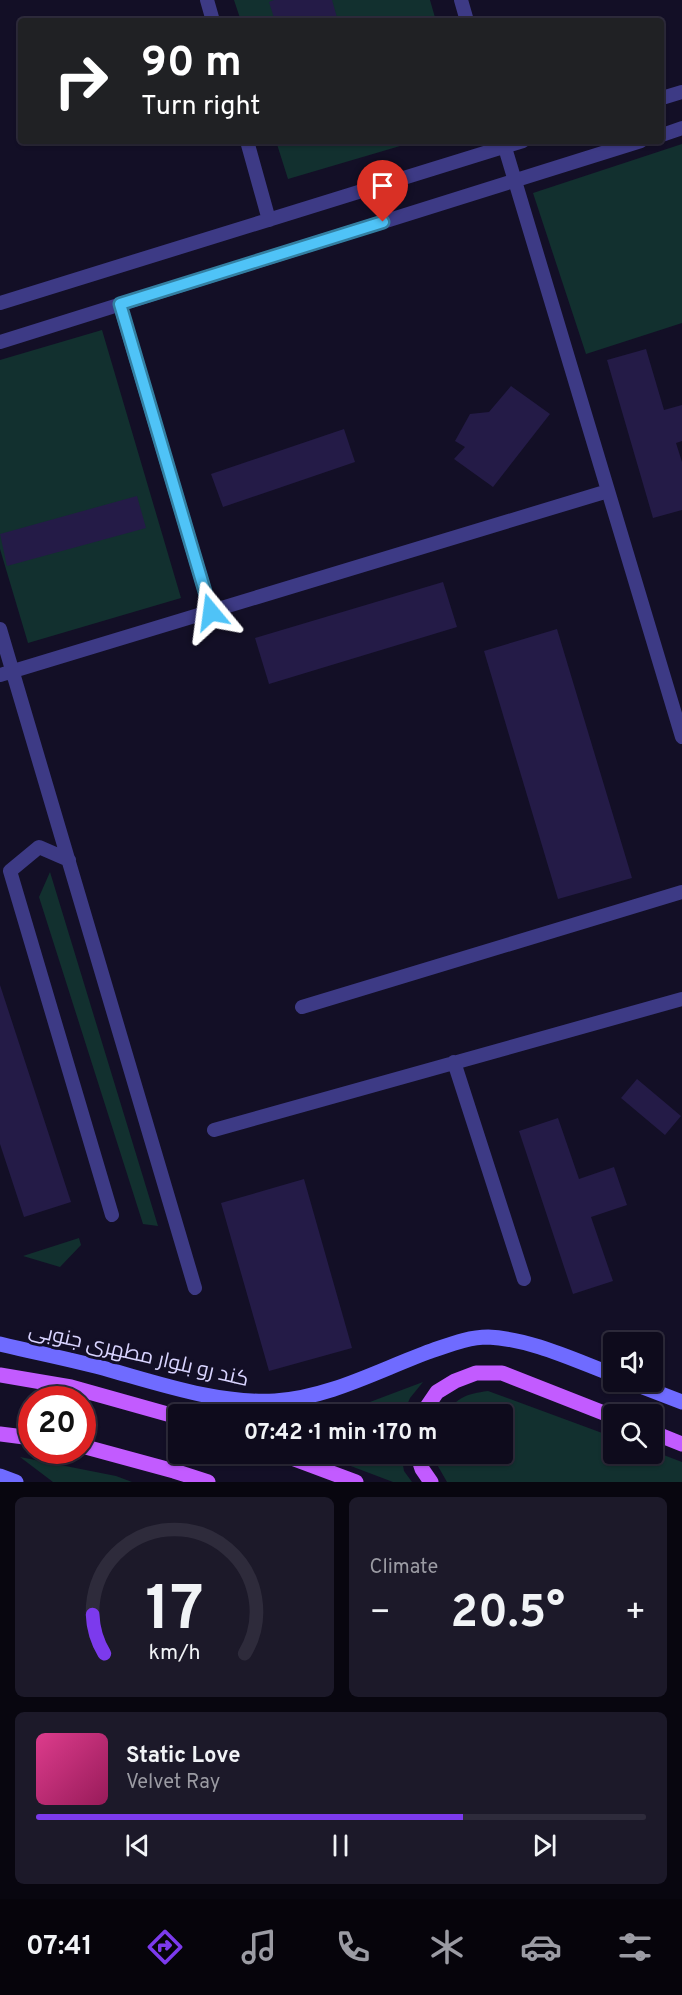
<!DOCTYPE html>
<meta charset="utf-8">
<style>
body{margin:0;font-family:Overpass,Cairo,sans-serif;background:#1c1929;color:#f1f3f6;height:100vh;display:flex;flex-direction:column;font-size:22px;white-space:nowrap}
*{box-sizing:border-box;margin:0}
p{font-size:20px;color:#9b9ba3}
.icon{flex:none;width:33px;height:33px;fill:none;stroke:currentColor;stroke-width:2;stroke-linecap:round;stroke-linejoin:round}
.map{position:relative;height:1482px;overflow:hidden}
.sheet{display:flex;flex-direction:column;gap:15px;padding:15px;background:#08060f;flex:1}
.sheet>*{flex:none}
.guide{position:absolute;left:18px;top:18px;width:646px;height:126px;border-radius:6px;box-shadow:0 2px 4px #0004,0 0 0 2px #2e2b3b;background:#202124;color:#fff;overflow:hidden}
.controls{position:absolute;left:603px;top:1332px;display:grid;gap:12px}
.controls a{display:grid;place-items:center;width:60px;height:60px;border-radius:6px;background:#0e0b1c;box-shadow:0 2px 4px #0004,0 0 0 2px #2e2b3b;font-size:30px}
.speed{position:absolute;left:18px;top:1386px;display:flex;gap:12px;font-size:30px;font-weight:700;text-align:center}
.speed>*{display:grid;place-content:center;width:78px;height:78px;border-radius:50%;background:#0e0b1c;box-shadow:0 2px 4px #0004,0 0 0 2px #2e2b3b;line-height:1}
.speed .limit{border:9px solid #d22;background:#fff;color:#111}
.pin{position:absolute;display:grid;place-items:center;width:51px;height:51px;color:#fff;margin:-62px -26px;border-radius:50% 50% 50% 0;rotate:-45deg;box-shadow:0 0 6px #0007}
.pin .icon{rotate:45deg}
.me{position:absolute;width:66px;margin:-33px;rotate:344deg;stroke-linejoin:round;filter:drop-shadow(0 0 4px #0008)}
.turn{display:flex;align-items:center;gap:21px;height:126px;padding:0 24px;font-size:27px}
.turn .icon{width:78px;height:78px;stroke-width:2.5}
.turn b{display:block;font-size:42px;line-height:51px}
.big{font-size:45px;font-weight:700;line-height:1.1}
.sheet .tile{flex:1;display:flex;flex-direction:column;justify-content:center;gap:9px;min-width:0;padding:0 21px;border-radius:9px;background:#1c1929}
.sheet .dial{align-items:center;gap:0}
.dial svg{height:156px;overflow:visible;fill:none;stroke:#2e2b3b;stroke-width:7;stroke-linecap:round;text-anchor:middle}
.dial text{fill:#f1f3f6;stroke:none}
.song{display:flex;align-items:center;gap:18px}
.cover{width:72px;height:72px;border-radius:9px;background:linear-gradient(135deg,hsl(330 70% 55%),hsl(330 70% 35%))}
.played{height:6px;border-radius:3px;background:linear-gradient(90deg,#7c3aed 70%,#2e2b3b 70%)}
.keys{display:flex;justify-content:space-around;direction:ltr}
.heat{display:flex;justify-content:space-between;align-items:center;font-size:33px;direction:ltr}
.sheet .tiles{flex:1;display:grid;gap:15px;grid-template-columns:1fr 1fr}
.tile:last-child{grid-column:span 2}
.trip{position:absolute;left:168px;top:1404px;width:345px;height:60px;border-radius:6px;background:#0e0b1c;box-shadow:0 2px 4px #0004,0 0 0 2px #2e2b3b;font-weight:700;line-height:60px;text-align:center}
.tab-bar{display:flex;height:96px;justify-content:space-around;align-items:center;background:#06040b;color:#9b9ba3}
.tab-bar .icon{width:42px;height:42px}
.tab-bar .selected{color:#7c3aed}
.tab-bar b{font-size:27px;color:#f1f3f6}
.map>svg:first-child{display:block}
.green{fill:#12302f}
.building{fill:#241b47}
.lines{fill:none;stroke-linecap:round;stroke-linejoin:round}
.service{stroke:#3d3a85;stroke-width:14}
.secondary{stroke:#6f6bff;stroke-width:15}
.primary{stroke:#c25bff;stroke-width:15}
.route-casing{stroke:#337fa1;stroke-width:15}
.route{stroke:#4fc3f7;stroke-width:10}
.labels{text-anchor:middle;stroke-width:6;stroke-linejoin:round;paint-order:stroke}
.street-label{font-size:21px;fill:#d9d4ff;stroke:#130f26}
</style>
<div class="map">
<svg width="682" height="1482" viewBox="0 0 682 1482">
<rect width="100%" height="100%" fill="#130f26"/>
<path class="green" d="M234,0H430L436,21H241Z
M276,141H417L288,179Z
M682,144V323L586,354L533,193Z
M102,330L181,598L28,643L0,549V360Z
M50,872L158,1226L143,1224L39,897Z
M79,1238L81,1245L60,1267L23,1256Z
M423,1382L410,1398L403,1414H328L354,1408Z
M488,1391L613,1437L614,1454H652L653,1451L682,1462V1482H447L435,1461L434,1454H502V1414H444C459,1397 466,1394 488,1391Z
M319,1454H401L404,1471L412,1482H393Z
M20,1457L116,1476L132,1482H53Z"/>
<path class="building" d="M274,0H332L338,21H275L269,2Z
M646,349L664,410L682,405V441L676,443L682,462V510L653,518L607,360Z
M511,386L550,414L493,487L454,459L465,447L455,441L470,414L489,412Z
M344,429L355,462L223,507L211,474Z
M137,496L146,528L7,566L0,534Z
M443,582L457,627L269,684L255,638Z
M557,629L632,878L558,899L484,651Z
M0,985L71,1202L24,1217L0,1144Z
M637,1079L681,1116L665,1135L621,1098Z
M558,1118L579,1179L614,1167L627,1205L591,1217L613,1281L573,1294L519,1131Z
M304,1179L352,1348L269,1371L221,1203Z"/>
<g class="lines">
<path class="service" d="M207,0L213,21
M461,0L467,21
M662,98L682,92
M662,135L682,128
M247,141L269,220
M503,141L682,737
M0,303L523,141
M120,305L211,612
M0,342L641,141
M0,629L195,1288
M0,675L608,491
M69,860L39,847L10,871L112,1215
M302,1007L682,892
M454,1062L524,1279
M214,1130L682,999"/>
<path class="secondary" d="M0,1344C37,1353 74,1360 110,1370C163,1385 220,1404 275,1401C329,1398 381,1369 431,1351C449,1345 468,1337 488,1337C531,1339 574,1360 614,1375
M630,1382L682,1402
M0,1476L16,1482"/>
<path class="primary" d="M0,1375L71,1387L178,1417
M422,1414L437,1392L455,1381L476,1373H502L614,1417
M652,1432L682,1444
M0,1434L32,1438
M82,1446L174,1471L208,1482
M281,1454L356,1482
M417,1454L422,1469L431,1482"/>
</g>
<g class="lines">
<g class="route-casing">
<path id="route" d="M211,612L120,304L383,222"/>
</g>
<use href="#route" class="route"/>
</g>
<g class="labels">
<g class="street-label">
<text transform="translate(139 1354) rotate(13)" y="7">کند رو بلوار مطهری جنوبی</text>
</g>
</g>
</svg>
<div class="controls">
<a><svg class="icon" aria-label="sound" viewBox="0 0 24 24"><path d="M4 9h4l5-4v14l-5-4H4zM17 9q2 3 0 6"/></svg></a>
<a><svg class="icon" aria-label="search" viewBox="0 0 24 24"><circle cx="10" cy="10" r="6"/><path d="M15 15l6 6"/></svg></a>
</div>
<div class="speed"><div class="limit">20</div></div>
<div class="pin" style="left:383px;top:222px;background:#d93025"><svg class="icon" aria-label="arrive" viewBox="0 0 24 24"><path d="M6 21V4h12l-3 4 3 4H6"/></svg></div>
<svg class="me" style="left:211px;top:612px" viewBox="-20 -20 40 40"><path d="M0-17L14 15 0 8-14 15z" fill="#4fc3f7" stroke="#fff" stroke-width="4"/></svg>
<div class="trip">07:42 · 1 min · 170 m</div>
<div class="guide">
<div class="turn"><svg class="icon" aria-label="right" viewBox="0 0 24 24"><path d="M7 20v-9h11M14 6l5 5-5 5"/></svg><div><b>90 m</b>Turn right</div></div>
</div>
</div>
<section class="sheet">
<div class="tiles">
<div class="tile dial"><svg viewBox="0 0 100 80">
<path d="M14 69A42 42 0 1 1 86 69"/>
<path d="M14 69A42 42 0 0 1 8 49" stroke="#7c3aed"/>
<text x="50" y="56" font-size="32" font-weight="700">17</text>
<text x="50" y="72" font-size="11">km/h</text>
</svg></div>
<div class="tile"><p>Climate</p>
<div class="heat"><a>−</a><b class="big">20.5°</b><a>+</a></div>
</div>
<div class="tile">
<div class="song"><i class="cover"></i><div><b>Static Love</b><p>Velvet Ray</p></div></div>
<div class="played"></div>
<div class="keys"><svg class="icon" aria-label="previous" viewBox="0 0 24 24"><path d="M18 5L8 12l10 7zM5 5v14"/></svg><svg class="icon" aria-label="pause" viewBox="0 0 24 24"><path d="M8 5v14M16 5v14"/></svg><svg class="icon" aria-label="next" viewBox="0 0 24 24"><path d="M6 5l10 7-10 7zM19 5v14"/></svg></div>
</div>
</div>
</section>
<nav class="tab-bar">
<b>07:41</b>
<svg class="icon selected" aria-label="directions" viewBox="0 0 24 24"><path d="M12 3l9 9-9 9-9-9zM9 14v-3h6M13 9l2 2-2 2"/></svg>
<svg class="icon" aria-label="music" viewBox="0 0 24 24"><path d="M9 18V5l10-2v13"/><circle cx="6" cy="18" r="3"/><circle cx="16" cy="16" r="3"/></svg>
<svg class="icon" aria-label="phone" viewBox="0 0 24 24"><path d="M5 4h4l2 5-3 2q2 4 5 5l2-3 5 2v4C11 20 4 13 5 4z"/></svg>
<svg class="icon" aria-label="climate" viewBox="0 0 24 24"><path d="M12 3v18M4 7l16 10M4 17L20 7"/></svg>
<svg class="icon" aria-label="car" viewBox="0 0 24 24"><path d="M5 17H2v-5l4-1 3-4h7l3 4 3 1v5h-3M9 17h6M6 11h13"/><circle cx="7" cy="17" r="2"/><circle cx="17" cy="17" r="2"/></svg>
<svg class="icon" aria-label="filters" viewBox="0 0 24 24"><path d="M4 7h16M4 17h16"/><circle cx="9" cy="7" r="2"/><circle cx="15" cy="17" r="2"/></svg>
</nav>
